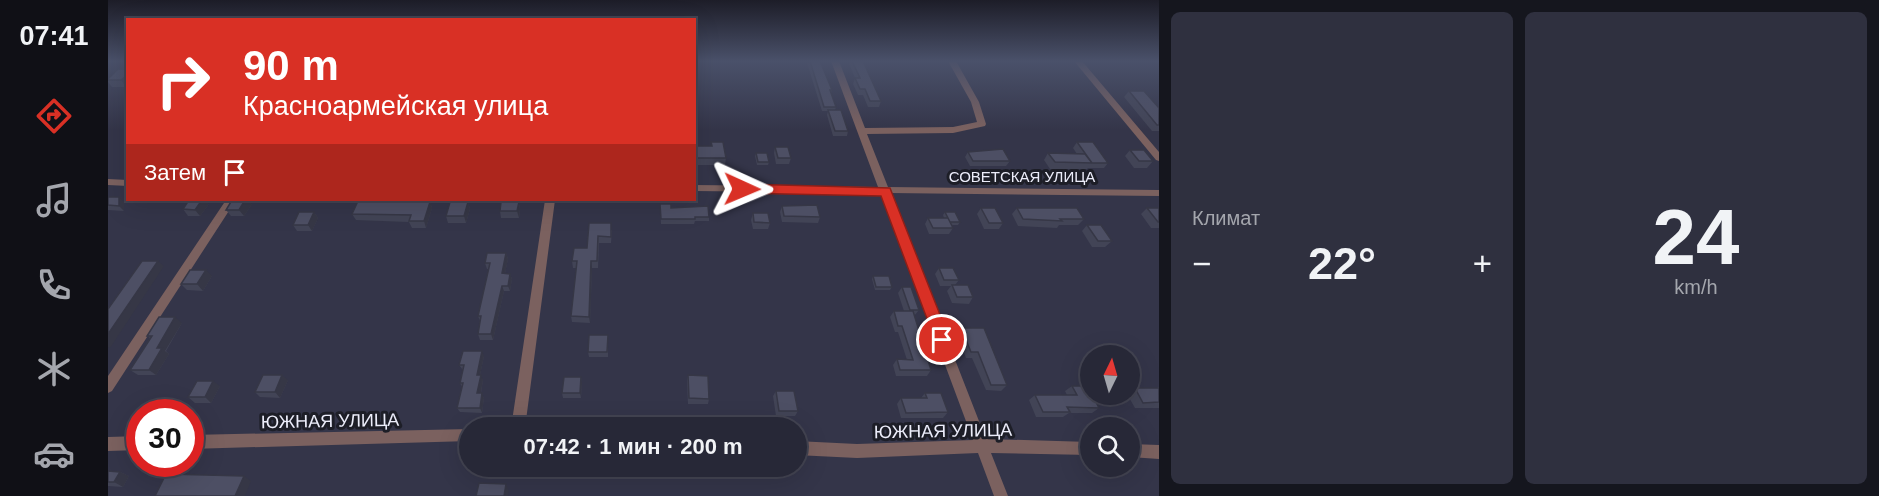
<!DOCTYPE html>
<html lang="ru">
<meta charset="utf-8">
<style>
body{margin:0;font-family:Arial,sans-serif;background:#2f303f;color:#f1f3f6;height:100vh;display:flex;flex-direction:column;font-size:22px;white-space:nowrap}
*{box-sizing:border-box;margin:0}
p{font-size:20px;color:#a4a6ad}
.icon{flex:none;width:33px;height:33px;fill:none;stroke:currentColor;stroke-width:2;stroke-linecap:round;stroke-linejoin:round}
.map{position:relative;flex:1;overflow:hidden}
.panel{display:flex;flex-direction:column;gap:12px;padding:12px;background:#15161e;width:720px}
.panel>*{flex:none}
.guide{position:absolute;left:18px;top:18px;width:570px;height:183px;border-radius:0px;box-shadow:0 6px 24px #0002,0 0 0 2px #434452;background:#d93025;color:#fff;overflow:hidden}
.needle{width:39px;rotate:5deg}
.fabs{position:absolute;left:972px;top:345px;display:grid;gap:12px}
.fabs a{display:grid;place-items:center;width:60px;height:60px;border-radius:50%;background:#272837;box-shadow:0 6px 24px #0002,0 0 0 2px #434452;font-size:30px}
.speed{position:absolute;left:18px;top:399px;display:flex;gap:12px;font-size:30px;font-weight:700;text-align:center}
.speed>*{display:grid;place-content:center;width:78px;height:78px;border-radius:50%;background:#272837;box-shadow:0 6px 24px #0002,0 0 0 2px #434452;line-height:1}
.speed .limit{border:9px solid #d22;background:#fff;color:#111}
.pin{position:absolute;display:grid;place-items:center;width:51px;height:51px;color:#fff;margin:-26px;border:3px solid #fff;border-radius:50%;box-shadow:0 2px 6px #0007}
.me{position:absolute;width:66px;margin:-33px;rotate:91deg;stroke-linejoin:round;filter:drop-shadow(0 0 4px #0008)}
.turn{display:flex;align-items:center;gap:21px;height:126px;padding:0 18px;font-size:27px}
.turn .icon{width:78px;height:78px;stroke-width:2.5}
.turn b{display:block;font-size:42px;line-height:51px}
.then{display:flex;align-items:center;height:57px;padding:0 18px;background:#0003;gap:12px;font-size:22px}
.big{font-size:45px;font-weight:600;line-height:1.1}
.panel .widget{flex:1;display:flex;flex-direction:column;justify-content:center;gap:9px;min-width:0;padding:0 21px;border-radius:9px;background:#2f303f}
.panel .dial{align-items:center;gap:0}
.dial b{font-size:78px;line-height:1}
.heat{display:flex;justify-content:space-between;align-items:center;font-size:33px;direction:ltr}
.panel .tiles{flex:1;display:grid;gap:12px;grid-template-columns:repeat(2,1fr)}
.trip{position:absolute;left:351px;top:417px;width:348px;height:60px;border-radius:30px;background:#272837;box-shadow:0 6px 24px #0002,0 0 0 2px #434452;font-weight:600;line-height:60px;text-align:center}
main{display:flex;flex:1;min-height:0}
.tabs{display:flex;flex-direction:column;width:108px;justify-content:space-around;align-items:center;background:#101016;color:#a4a6ad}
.tabs .icon{width:42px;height:42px}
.tabs .on{color:#d93025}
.tabs b{font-size:27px;color:#f1f3f6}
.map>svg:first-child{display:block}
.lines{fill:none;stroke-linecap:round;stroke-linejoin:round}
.minor{fill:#7b615f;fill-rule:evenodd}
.wall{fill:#424456}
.shaded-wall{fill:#363746}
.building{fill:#4d4f64;stroke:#363746;stroke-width:1.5}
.route{fill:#d93025;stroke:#8d1f18;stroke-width:1.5}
.labels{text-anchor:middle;stroke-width:6;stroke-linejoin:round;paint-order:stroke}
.street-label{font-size:15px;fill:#ecedfa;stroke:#1d1e27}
.near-street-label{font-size:18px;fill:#ecedfa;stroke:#1d1e27}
</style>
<main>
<nav class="tabs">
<b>07:41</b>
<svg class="icon on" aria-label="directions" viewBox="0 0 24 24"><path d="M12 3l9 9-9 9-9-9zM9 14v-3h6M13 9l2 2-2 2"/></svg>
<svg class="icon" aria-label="music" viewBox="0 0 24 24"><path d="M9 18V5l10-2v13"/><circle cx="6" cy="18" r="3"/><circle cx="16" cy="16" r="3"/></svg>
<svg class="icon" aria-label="phone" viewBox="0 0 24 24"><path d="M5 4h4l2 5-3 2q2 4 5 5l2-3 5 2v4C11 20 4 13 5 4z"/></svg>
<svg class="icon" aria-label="climate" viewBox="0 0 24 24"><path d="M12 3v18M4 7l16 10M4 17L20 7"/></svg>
<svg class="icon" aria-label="car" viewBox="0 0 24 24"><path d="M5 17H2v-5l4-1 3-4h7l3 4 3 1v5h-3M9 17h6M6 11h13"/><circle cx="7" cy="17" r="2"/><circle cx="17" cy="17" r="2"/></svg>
</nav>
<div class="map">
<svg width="1051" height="496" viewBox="0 0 1051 496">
<rect width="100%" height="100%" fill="#343549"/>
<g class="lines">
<path class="minor" d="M723,61H731L757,128L845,127L869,122L863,102L840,61H848L871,102L878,124L877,126L845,133L759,134L780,187L1051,190V196L782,193L878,439L982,442V455L883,453L900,496H886L870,453L749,458L688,455V441L749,444L865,440L773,193L586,191V185L770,187Z
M966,61H974L1051,152V161L1048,160Z
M0,179L20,180V186L0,185Z
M118,200H128L4,391L0,393V376Z
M437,200H447L417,428H403Z
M362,429V441L82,449V435Z
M32,436V450L0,451V437Z
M1022,444L1051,445V459L1022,457Z"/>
</g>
<path class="wall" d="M695,61H712L724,90L723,93L728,107L727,110L740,131L739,136H725L719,115L720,111H714L699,63H695Z
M740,61H755L773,101L771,107H760L755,95H750L745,84L747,78Z
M20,69V85L18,87H4L0,82V79Z
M1021,91L1051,108V131H1044L1016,97Z
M603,142L618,158L617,165H586V146H603Z
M969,142L1000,163L996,168H980L979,169H942L936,160L940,153L969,154L965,148Z
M667,147L683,158L681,164H668L666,153Z
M1022,150L1045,161L1039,168H1026L1017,156Z
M860,152L902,161L898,166H862L857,157Z
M648,153L661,162L660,165H649L647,156Z
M0,197L16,202V211L0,210Z
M322,202L324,208L318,228H304L301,222L248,220L244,214Z
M360,202L362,209L358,223H340L338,216Z
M411,202L412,209L411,218H393L392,211Z
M101,204L92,216H80L75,209Z
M144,204L136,216H123L118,210Z
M552,204L601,217V221H587L586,224H553Z
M674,206L712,217L710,223L674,222L672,212Z
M873,208L895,223L891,229H876L869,214Z
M909,208L976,219L970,225H951L949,228L910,226L904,214Z
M1039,208H1051V228H1043L1033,214Z
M206,212L210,218L204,231H189L185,225Z
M837,212L852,222L850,225H844L845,228L841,234H821L817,224L820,218H836L835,215Z
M645,213L662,223L660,229H645L643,220Z
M481,223L504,230L503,243H491L490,268H484L482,323L464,322L463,316L468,268H465L464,261L479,248Z
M979,225L1004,241L997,247H984L974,231Z
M398,253L400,259L397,273L402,274L404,279L402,291H396L385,340H372L370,334L372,321L370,316L381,269H379L377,263Z
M831,268L851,280L847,285L865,297L861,304L844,303L839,291L843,286H832L827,274Z
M104,276L95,291L79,290L73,284Z
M765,276L784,287L782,290H767L764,279Z
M794,287L811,310L806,316L823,370L819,376H788L785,365L789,359L799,360L790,332H787L782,317L786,311H796L790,293Z
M74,323L58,351L61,354L48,375H30L22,370L42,338L39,336Z
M853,328L899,385L893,391L878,390L864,358H858L849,334Z
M500,335V357H481L480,352Z
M376,356L372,375L375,380L373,393L376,398L374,413L352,412L349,408L354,387L352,383L355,370L351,365Z
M580,375L601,399L600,404H580L579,381Z
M473,377L474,382L473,398H455L454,393Z
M180,380L172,398L152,397L147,392Z
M112,386L103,403H87L80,397Z
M964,386L991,408L984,413H961L955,417H928L921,400L927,395H959L957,391Z
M1051,387V408H1027L1019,394H1022V392L1027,388H1048Z
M668,391L690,411L687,416H668L665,396Z
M817,393L840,412L835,418H793L789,404L793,398H813Z
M0,471L12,472L21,476L15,487L0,486Z"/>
<path class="shaded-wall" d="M20,74V85L18,87L13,80Z
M11,197L16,202V211L11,206Z
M94,200H98L101,204L92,216L87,210Z
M137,200H141L144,204L136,216L131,210Z
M322,202L324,208L318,228L316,221Z
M360,202L362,209L358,223L356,216Z
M411,202L412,209L411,218L409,211Z
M206,212L210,218L204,231L200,225Z
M398,253L400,259L396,279L394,273Z
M50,261L56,266L2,348L0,347V334Z
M483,261L484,268L482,323L481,317Z
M98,270L104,276L95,291L89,284Z
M402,274L404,279L402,291L400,286Z
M394,286L396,291L385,340L383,334Z
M67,317L74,323L57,351L61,354L48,375L41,370L49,348Z
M374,351L376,356L371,380L369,375Z
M174,375L180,380L172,398L167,392Z
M373,375L375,380L372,397L369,393Z
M473,377L474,382L473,398L472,393Z
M105,381L112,386L103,403L97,397Z
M374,393L376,398L374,413L372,408Z
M12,472L21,476L15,487L6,482Z
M136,476L143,481L137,496H127Z
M398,484L401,491L400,496H396Z"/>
<path class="building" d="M702,61H712L724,90H722L728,107H716Z
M744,61H755L773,101H762L757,89H752L747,78H752Z
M10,69H20V74L13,80H0V79Z
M1021,91H1036L1051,108V125H1049Z
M720,110H733L740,131H727Z
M603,142H615L618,158H586V146H604Z
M969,142H985L1000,163H984Z
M667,147H680L683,158H670Z
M895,149L902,161H865L860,152Z
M1022,150H1036L1045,161H1031Z
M648,153H659L661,162H650Z
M940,153L977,154L984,163L947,162Z
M0,197H11V206L0,205Z
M81,200H94L87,210L75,209Z
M124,200H137L131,210H118Z
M250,201L322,202L316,221H301L303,215L244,214Z
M342,202H360L356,216H338Z
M393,202H411L409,211H392Z
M552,204H563V208L600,206L601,217H587V219H553Z
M709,205L712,217L676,216L674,206Z
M873,208H887L895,223H881Z
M909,208H969L976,219H952L954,221L915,219Z
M1039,208H1051V222H1050Z
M191,212H206L200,225H185Z
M837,212H847L852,222H842Z
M645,213H660L662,223L646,222Z
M820,218H840L845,228H825Z
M481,223H503V237L490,236L489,261H483L481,317L463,316L469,261H464L466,248H479Z
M979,225H993L1004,241H990Z
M379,253H398L394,273L402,274L400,286H394L383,334H370L373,316H370L382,263H377Z
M34,261H50L0,334V309Z
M831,268H845L851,280H836Z
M82,270H98L89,284H73Z
M765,276H781L784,287H768Z
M844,285H860L865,297H849Z
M794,287H803L811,310H802Z
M786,311H805L823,370H792L789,359L805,360L794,326H790Z
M51,317H67L49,348H54L41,370H22L44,336H39Z
M853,328H876L899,385H883L870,352H863Z
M481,335H500L499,352H480Z
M355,351H374L369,375H373L369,393H374L372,408H349L355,383H352L356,365H351Z
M155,375H174L167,392H147Z
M580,375L600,376L601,399L581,398Z
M456,377H473L472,393H454Z
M89,381H105L97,397H80Z
M964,386H979L982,392V394H984L991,408L959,407L962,412H935L927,395H969Z
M1027,388H1051V402L1035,403Z
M668,391H686L690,411H671Z
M817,393H833L840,412L798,413L793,398H819Z
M0,471L12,472L6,482H0Z
M58,474L136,476L127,496H47Z
M371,483L398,484L396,496H368Z"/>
<linearGradient id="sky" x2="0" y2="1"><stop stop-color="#1d1d28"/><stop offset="0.47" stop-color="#4a516a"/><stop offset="1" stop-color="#4a516a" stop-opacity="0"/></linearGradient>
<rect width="1051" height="130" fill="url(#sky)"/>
<path class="route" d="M634,184L782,188L842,340L840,344L834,346L829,344L827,340L773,196L634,193L628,189Z"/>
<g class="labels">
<g class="street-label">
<text x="914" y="182">СОВЕТСКАЯ УЛИЦА</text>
</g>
<g class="near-street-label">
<text transform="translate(222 421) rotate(-1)" y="6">ЮЖНАЯ УЛИЦА</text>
<text transform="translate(835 431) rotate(-1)" y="6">ЮЖНАЯ УЛИЦА</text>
</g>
</g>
</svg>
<div class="fabs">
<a><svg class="needle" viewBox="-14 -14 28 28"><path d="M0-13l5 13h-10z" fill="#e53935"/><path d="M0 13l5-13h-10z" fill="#a4a6ad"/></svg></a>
<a><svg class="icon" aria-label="search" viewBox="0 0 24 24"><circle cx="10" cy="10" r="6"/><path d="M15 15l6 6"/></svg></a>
</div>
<div class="speed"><div class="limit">30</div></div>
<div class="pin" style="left:834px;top:340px;background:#d93025"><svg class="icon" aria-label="arrive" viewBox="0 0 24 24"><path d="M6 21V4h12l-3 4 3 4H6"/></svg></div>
<svg class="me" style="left:634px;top:189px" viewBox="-20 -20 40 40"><path d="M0-17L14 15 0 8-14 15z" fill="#d93025" stroke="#fff" stroke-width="4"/></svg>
<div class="trip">07:42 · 1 мин · 200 m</div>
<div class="guide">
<div class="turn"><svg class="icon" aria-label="right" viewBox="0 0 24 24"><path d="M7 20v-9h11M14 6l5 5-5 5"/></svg><div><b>90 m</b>Красноармейская улица</div></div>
<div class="then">Затем<svg class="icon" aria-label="arrive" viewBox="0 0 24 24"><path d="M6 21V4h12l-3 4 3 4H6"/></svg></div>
</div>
</div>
<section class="panel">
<div class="tiles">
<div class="widget"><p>Климат</p>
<div class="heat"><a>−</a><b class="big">22°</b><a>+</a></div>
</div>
<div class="widget dial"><b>24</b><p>km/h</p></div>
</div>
</section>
</main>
